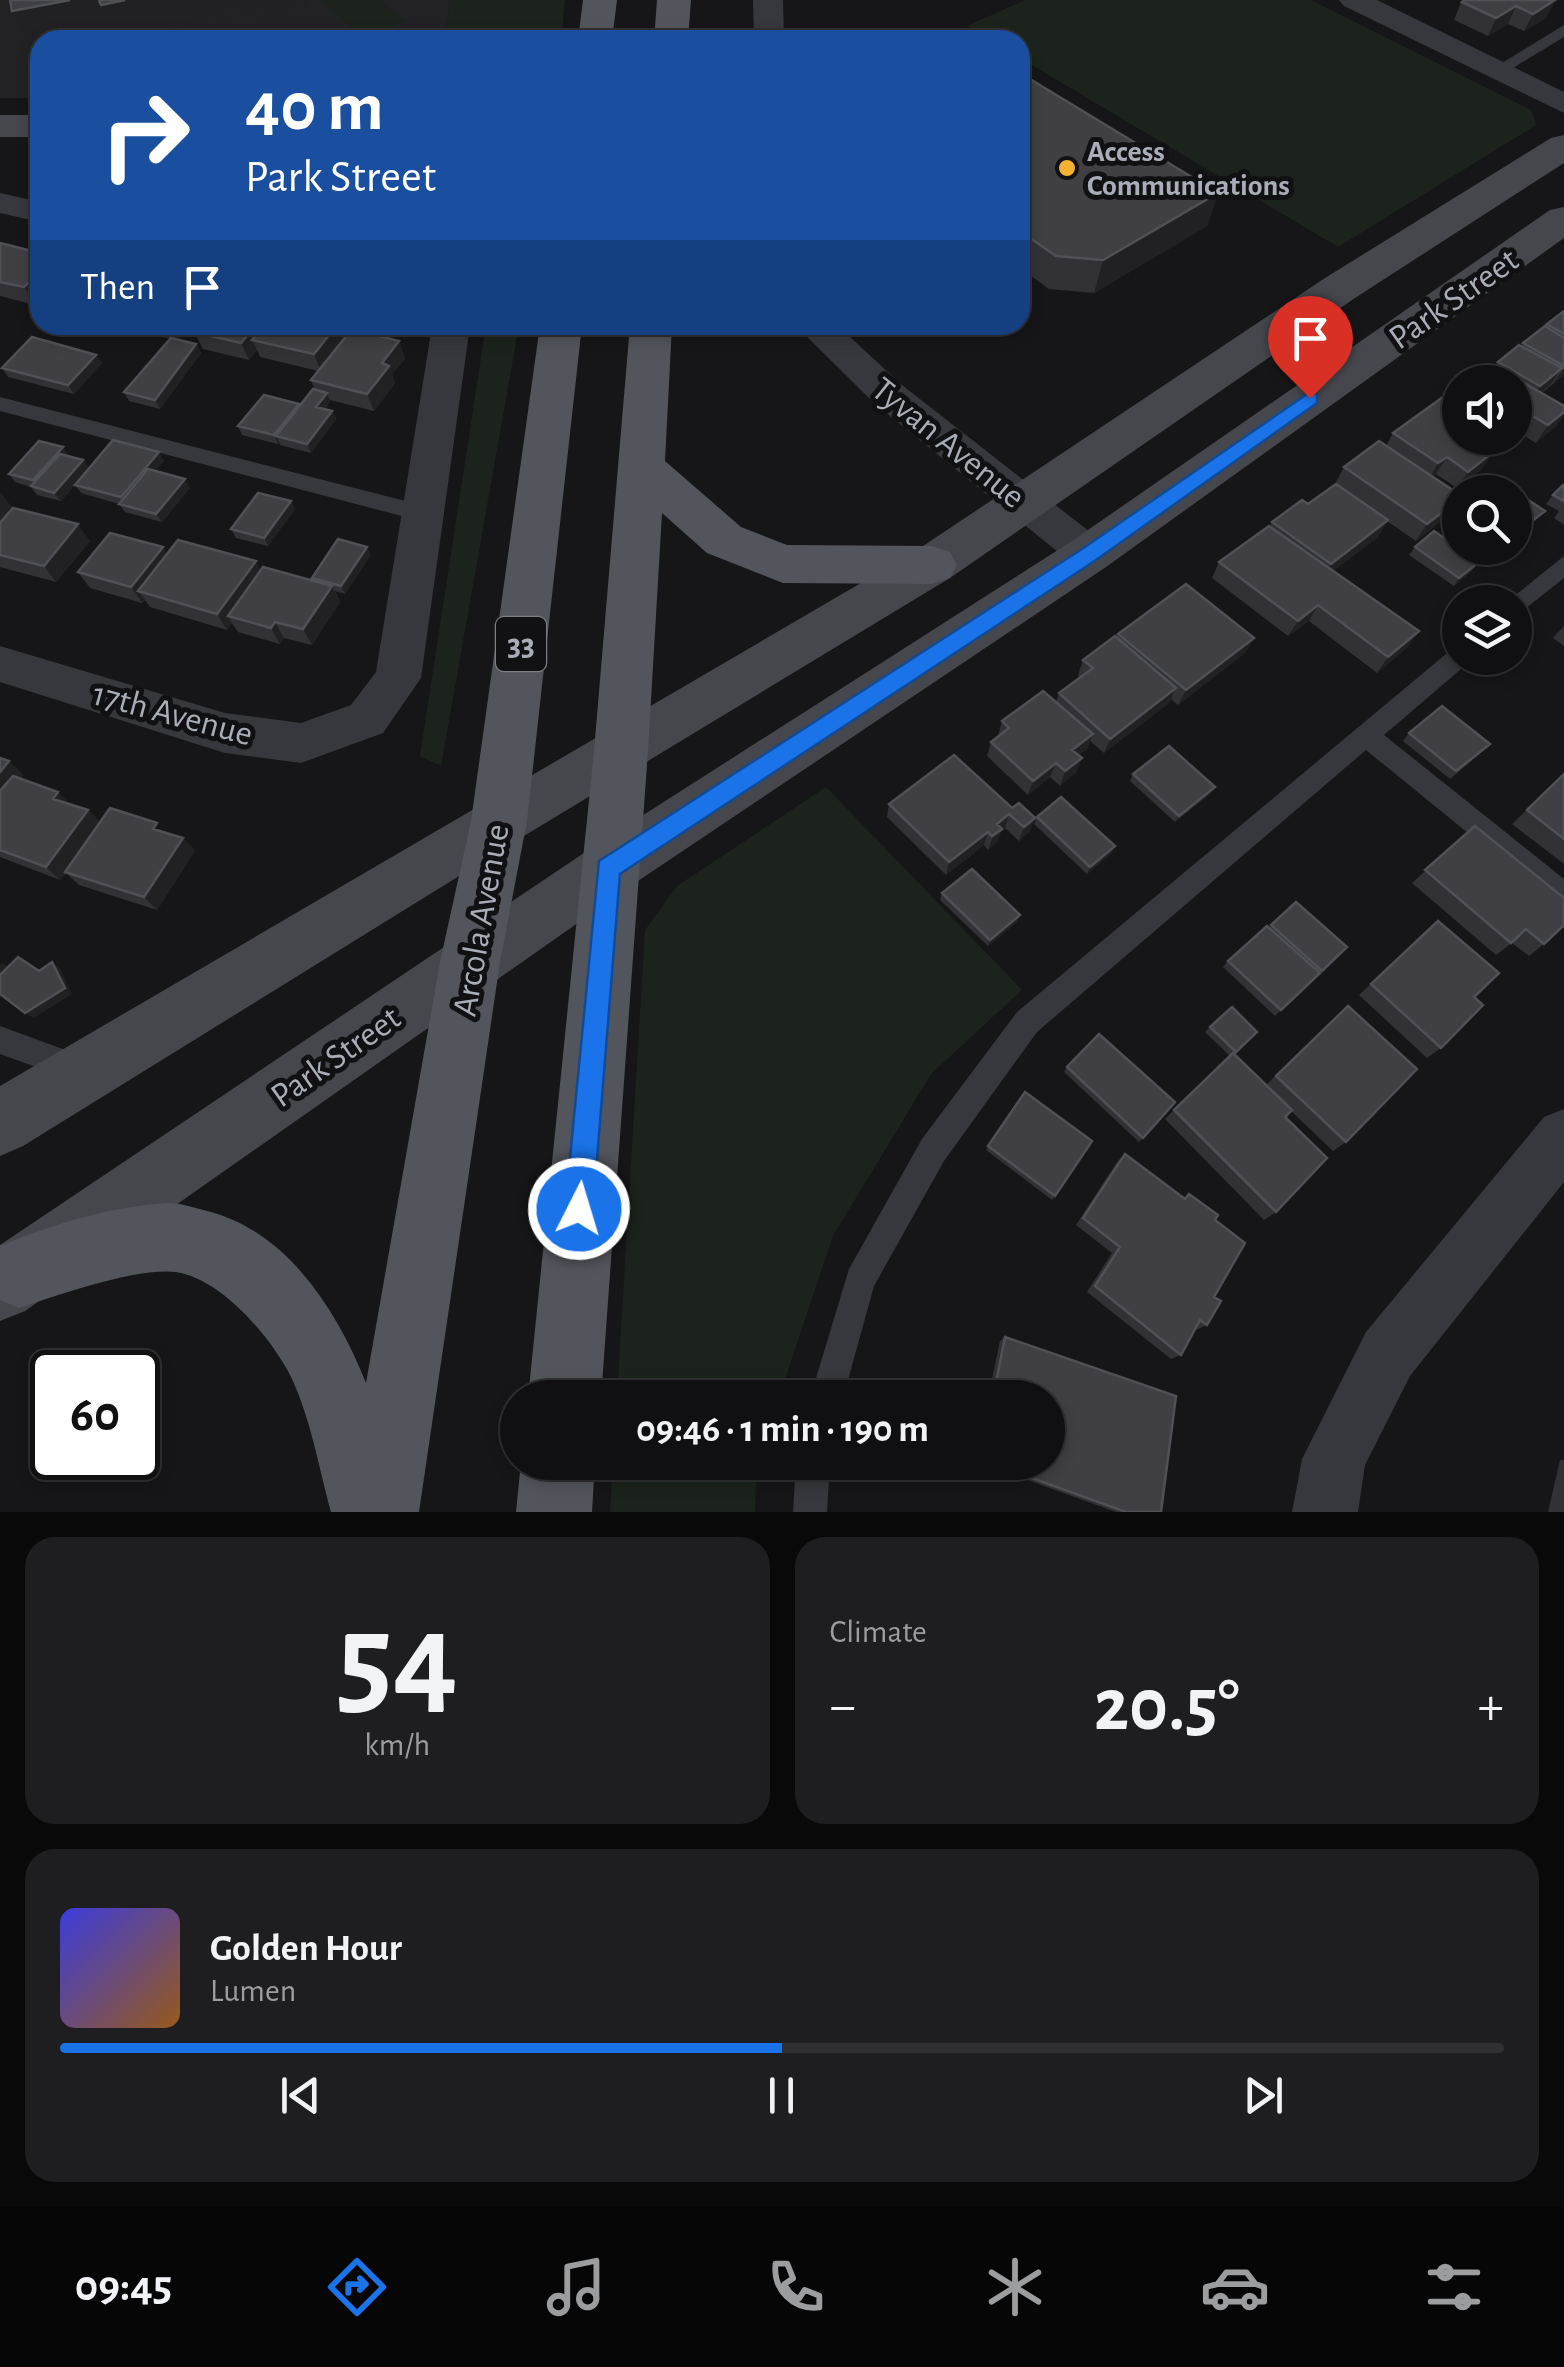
<!DOCTYPE html>
<meta charset="utf-8">
<style>
body{margin:0;font-family:"Alegreya Sans",sans-serif;background:#1e1e20;color:#f1f3f6;height:100vh;display:flex;flex-direction:column;font-size:38px;white-space:nowrap}
*{box-sizing:border-box;margin:0}
p{font-size:32px;color:#9c9d9f}
.icon{flex:none;width:55px;height:55px;fill:none;stroke:currentColor;stroke-width:2;stroke-linecap:round;stroke-linejoin:round}
.map{position:relative;height:1512px;overflow:hidden}
.side{display:flex;flex-direction:column;gap:25px;padding:25px;background:#09090a;flex:1}
.side>*{flex:none}
.hud{position:absolute;left:30px;top:30px;width:1000px;height:305px;border-radius:30px;box-shadow:0 5px 15px #0003,0 0 0 2px #303032;background:#1a4fa0;color:#fff;overflow:hidden}
.buttons{position:absolute;left:1442px;top:365px;display:grid;gap:20px}
.buttons a{display:grid;place-items:center;width:90px;height:90px;border-radius:50%;background:#101012;box-shadow:0 5px 15px #0003,0 0 0 2px #303032;font-size:50px}
.speed{position:absolute;left:30px;top:1350px;display:flex;gap:20px;font-size:50px;font-weight:700;text-align:center}
.speed>*{display:grid;place-content:center;width:130px;height:130px;border-radius:50%;background:#101012;box-shadow:0 5px 15px #0003,0 0 0 2px #303032;line-height:1}
.speed .limit{border:5px solid #111;border-radius:15px;background:#fff;color:#111}
.pin{position:absolute;display:grid;place-items:center;width:85px;height:85px;color:#fff;margin:-102px -42px;border-radius:50% 50% 50% 0;rotate:-45deg;box-shadow:0 0 10px #0007}
.pin .icon{rotate:45deg}
.me{position:absolute;width:110px;margin:-55px;rotate:5deg;stroke-linejoin:round;filter:drop-shadow(0 0 8px #0008)}
.turn{display:flex;align-items:center;gap:35px;height:210px;padding:0 50px;font-size:45px}
.turn .icon{width:130px;height:130px;stroke-width:2.5}
.turn b{display:block;font-size:70px;line-height:85px}
.then{display:flex;align-items:center;height:95px;padding:0 50px;background:#0003;gap:20px;font-size:38px}
.big{font-size:75px;font-weight:600;line-height:1.1}
.side .tile{flex:1;display:flex;flex-direction:column;justify-content:center;gap:15px;min-width:0;padding:0 35px;border-radius:30px;background:#1e1e20}
.side .dial{align-items:center;gap:0}
.dial b{font-size:130px;line-height:1}
.song{display:flex;align-items:center;gap:30px}
.cover{width:120px;height:120px;border-radius:15px;background:linear-gradient(135deg,hsl(240 70% 55%),hsl(30 70% 35%))}
.played{height:10px;border-radius:5px;background:linear-gradient(90deg,#1a73e8 50%,#303032 50%)}
.keys{display:flex;justify-content:space-around;direction:ltr}
.heat{display:flex;justify-content:space-between;align-items:center;font-size:55px;direction:ltr}
.side .tiles{flex:1;display:grid;gap:25px;grid-template-columns:1fr 1fr}
.tile:last-child{grid-column:span 2}
.trip{position:absolute;left:500px;top:1380px;width:565px;height:100px;border-radius:50px;background:#101012;box-shadow:0 5px 15px #0003,0 0 0 2px #303032;font-weight:600;line-height:100px;text-align:center}
.tabs{display:flex;height:160px;justify-content:space-around;align-items:center;background:#060607;color:#9c9d9f}
.tabs .icon{width:70px;height:70px}
.tabs .current{color:#1a73e8}
.tabs b{font-size:45px;color:#f1f3f6}
.map>svg:first-child{display:block}
.built{fill:#222225}
.green{fill:#1c231d}
.lines{fill:none;stroke-linecap:round;stroke-linejoin:round}
.lane{fill:#37383d;fill-rule:evenodd}
.street{fill:#37383d;fill-rule:evenodd}
.secondary{fill:#45474d;fill-rule:evenodd}
.primary{fill:#53555c;fill-rule:evenodd}
.wall{fill:#323236}
.shaded-wall{fill:#212124}
.building{fill:#3f3f44;stroke:#4f5156;stroke-width:2.5}
.route{fill:#1a73e8;stroke:#114b97;stroke-width:2.5}
.poi-dot{fill:#f2b134;stroke:#111113;stroke-width:4}
.labels{text-anchor:middle;stroke-width:10;stroke-linejoin:round;paint-order:stroke}
.far-poi-label{font-size:30px;font-weight:bold;fill:#a8adb8;stroke:#111113;text-anchor:start}
.shield{fill:#111113;stroke:#7b7e86;stroke-width:2.5}
.shield-label{font-size:32px;font-weight:bold;fill:#a8adb8}
.street-label{font-size:35px;fill:#a8adb8;stroke:#111113}
</style>
<div class="map">
<svg width="1564" height="1512" viewBox="0 0 1564 1512">
<rect width="100%" height="100%" fill="#161618"/>
<path class="built" d="M0,0H450L444,40H40V98H0Z"/>
<path class="green" d="M320,0H380L406,21L363,38Z
M450,0H565L561,40H444Z
M1025,0H1311L1531,110L1536,125L1338,247L1020,58V40H990L967,26Z
M486,325H519L441,766L420,756Z
M826,787L1022,990L931,1074L833,1236L779,1397H617L645,930L677,886Z
M613,1463H757L755,1512H610Z"/>
<g class="lines">
<path class="lane" d="M1564,25V37L1503,74L1489,71Z
M0,397L421,505L432,513L421,521L0,411Z
M1564,556V578L1515,617V602H1507Z
M1460,646V658H1471L1468,663L1384,735L1564,879V907L1555,904L1366,750L1037,1032L944,1161L874,1286L843,1398H810L849,1269L922,1139L1017,1012L1452,649Z
M0,1026L90,1059L95,1069L90,1079L80,1083L0,1054Z
M796,1462H830L827,1512H793Z"/>
<path class="street" d="M753,0H783L784,40H754Z
M1339,0H1377L1564,92V113L1344,6Z
M0,193L40,202V222L0,213Z
M427,325H465L469,333L421,678L383,733L301,763L225,753L0,682V646L225,713L301,723L351,705L376,672L431,333Z
M795,325H837L902,385L1104,543L1110,554L1104,565L1089,570L1074,565L874,403Z
M1564,1109V1182L1410,1376L1365,1465L1358,1512H1292L1302,1459L1366,1332L1544,1117Z"/>
<path class="secondary" d="M0,115H40V137H0Z
M1564,135V163L1355,298L950,578L519,839L23,1146L0,1156V1086L914,552L1325,278L1551,138Z
M1564,207V238L1106,567L629,887L25,1311L0,1321V1245L587,851L1072,541L1550,210Z"/>
<path class="primary" d="M583,0H617L612,40H578Z
M657,0H691L688,40H654Z
M540,325H582L527,821L500,962L419,1512H331C319,1468 311,1420 292,1379C272,1338 222,1279 176,1272C137,1267 58,1295 19,1308L0,1300V1246C53,1224 112,1206 169,1203C181,1203 195,1208 207,1211C287,1231 337,1310 366,1383L440,962L471,821Z
M630,325H672L665,461L741,527L787,545L932,546L950,552L957,565L950,578L932,584L783,583L707,553L662,513L648,751L601,1398H528L594,751Z
M521,1462H595L592,1512H516Z"/>
</g>
<path class="wall" d="M1462,0H1555L1546,18L1524,31L1508,24L1488,36L1454,20Z
M1020,73L1218,193L1207,226L1094,293L1049,289L1020,268Z
M0,243L40,253V300L35,305L0,296Z
M1564,311V375L1542,393L1564,406V415L1556,426L1536,443L1515,430V382L1495,366L1498,362L1521,346L1523,343Z
M117,325H191L177,340L196,344L201,353L160,409L129,401L124,392L171,339Z
M200,325H340L345,337L399,341L405,359L392,374L395,383L374,411L330,400V401L325,409L332,411L336,419L311,453L280,445L279,442L278,444L242,435L238,426L299,404L300,406L315,390L311,380L318,371L260,357L257,350L249,360L203,349L194,332Z
M102,363L74,394L8,377L2,368Z
M1460,392V438L1477,442L1493,452L1482,469L1457,488L1436,474L1432,477L1460,495V501L1452,513L1416,541L1387,521L1378,537L1333,571L1408,647L1377,673L1309,621L1288,636L1212,578L1219,562L1270,526L1272,522L1341,488L1335,484L1344,467L1386,446L1393,433L1452,402Z
M63,447L68,456L83,460L89,469L164,461L155,471L190,488L162,522L125,512L119,504L81,493L75,485L79,480L61,501L37,495L31,487L15,482L9,474Z
M1564,486V525L1554,518L1559,511L1546,504L1553,495Z
M0,492L12,508L90,541L56,582L0,567Z
M291,501L295,509L268,546L236,538L231,529Z
M1415,547L1472,571L1454,586L1409,555Z
M167,554L313,581L312,578L371,555L345,594L335,591L340,602L312,645L284,638L280,644L238,632L232,623L227,630L150,607L145,600L142,603L90,588L78,572Z
M1564,626V646L1553,638Z
M1118,634L1254,638L1245,653L1178,705L1171,699L1169,703L1104,753L1090,741L1087,749L1078,755L1082,758L1076,772L1060,786L1050,777L1028,795L987,756L991,742L998,736L1002,721L1056,702L1059,693L1080,678L1078,675L1083,660L1116,638Z
M1409,733L1483,751L1450,779L1403,741Z
M954,755L1030,831L1019,841L1005,828L1001,831L997,842L988,850L984,845L946,875L887,817L889,804Z
M0,758L9,761L23,775L21,778L71,805L88,810L100,822L165,832L183,838L195,851L157,910L79,885L66,873L60,880L0,857Z
M1133,774L1215,787L1210,794L1175,822L1130,781Z
M1564,774V864L1512,824Z
M1037,817L1112,853L1087,874L1034,824Z
M1475,826L1544,944L1529,956L1512,943L1496,955L1412,883Z
M942,893L1017,922L988,946L940,900Z
M1296,902L1347,947L1275,1016L1223,967L1228,961L1269,928Z
M1438,921L1474,997L1441,1048L1427,1058L1359,995Z
M1336,1017L1346,1142L1333,1151L1291,1111L1285,1117L1276,1212L1264,1220L1165,1119L1230,1056L1205,1032L1210,1027L1257,1032L1234,1054L1266,1085Z
M1067,1067L1175,1102L1139,1142L1064,1072Z
M1025,1092L1055,1196L1052,1200L986,1150Z
M1125,1154L1184,1198L1189,1194L1215,1220L1214,1297L1207,1325L1196,1330L1195,1329L1181,1355L1171,1359L1087,1292L1112,1253L1076,1225L1117,1162Z
M1005,1337L1161,1512H1116L978,1462H1048V1398H988L1000,1341Z
M1560,1460H1564V1512H1548Z"/>
<path class="shaded-wall" d="M70,0H230L235,12L116,38L111,28L50,40H40V42L29,44L12,11Z
M231,0H307L308,4L238,19Z
M1555,0L1546,18L1524,31L1533,14Z
M1516,6L1508,24L1488,36L1496,18Z
M1218,193L1207,226L1094,293L1103,260Z
M40,272V288L35,287L40,296V300L35,305L24,287Z
M169,325H191L177,340Z
M256,325H278L252,340L257,350L249,360L241,343Z
M337,325H340L346,340L321,372L314,354Z
M399,341L405,359L392,374L395,383L374,411L367,394L382,363Z
M196,344L201,353L160,409L155,400Z
M96,355L102,363L74,394L68,385Z
M1562,368L1550,385L1529,404L1540,386Z
M1564,368V375L1553,384Z
M327,393L330,401L319,415L316,407Z
M299,404L303,413L276,436L279,442L278,444L274,435Z
M332,411L336,419L311,453L307,444Z
M1564,412V415L1556,426L1536,443L1548,425Z
M63,447L69,456L39,489L33,480Z
M159,452L164,461L127,506L121,497Z
M1493,452L1482,469L1457,488L1468,472Z
M1447,457L1436,474L1428,480L1438,463Z
M83,460L89,469L61,501L54,493Z
M185,479L190,488L162,522L156,514Z
M0,492L13,509L0,523Z
M1460,499L1452,513L1416,541L1427,524Z
M291,501L295,509L268,546L264,538Z
M1545,511L1538,519L1515,538L1519,531Z
M1388,520L1378,537L1322,580L1331,564Z
M78,524L90,541L56,582L44,566Z
M163,547L173,563L138,591L145,600L142,603L131,587Z
M367,547L371,555L345,594L341,586Z
M256,561L265,578L228,616L232,623L227,630L217,614Z
M1479,562L1472,571L1454,586L1459,578Z
M332,586L340,602L312,645L303,629Z
M1318,605L1309,621L1288,636L1298,621Z
M275,622L284,638L280,644L271,628Z
M1419,631L1408,647L1377,673L1388,657Z
M1254,638L1245,653L1178,705L1186,690Z
M1176,688L1169,703L1104,753L1110,739Z
M1093,734L1087,749L1067,764L1072,750Z
M1082,758L1076,772L1060,786L1065,771Z
M9,761L23,775L0,805V772Z
M1056,763L1050,777L1028,795L1033,781Z
M1215,787L1210,794L1175,822L1179,816Z
M58,792L72,806L53,799Z
M88,810L102,824L60,880L46,867Z
M1009,814L1005,828L1001,831L997,842L988,850L997,824Z
M1035,818L1030,831L1019,841L1024,827Z
M988,832L984,845L946,875L949,862Z
M183,838L195,851L157,910L144,897Z
M1115,846L1112,853L1087,874L1090,867Z
M1020,915L1017,922L988,946L990,940Z
M52,962L60,968L72,994L34,1018L25,1013Z
M2,963L10,969L0,982V965Z"/>
<path class="building" d="M10,0H70L12,11Z
M99,0H125L101,5Z
M1465,0H1555L1533,14L1516,6L1496,18L1462,2Z
M1020,73L1218,193L1103,260L1056,256L1020,231Z
M0,243L40,253V272L24,287L0,282Z
M1564,311V334L1547,324Z
M200,325H256L241,343L194,332Z
M264,325H337L314,354L252,340Z
M1545,326L1564,338V366L1523,343Z
M352,329L399,341L382,363L389,366L367,394L311,380Z
M32,337L96,355L68,385L2,368Z
M171,338L196,344L155,400L124,392Z
M1519,345L1562,368L1540,386L1498,362Z
M1493,365L1564,406V412L1548,425L1515,406V382H1471Z
M313,389L327,393L316,407L332,411L307,444L276,436Z
M264,395L299,404L274,435L238,426Z
M1443,397L1460,408V438H1472L1493,452L1468,472L1447,457L1438,463L1393,433Z
M113,440L159,452L121,497L75,485Z
M39,441L63,447L33,480L9,474Z
M1379,441L1460,495V499L1427,524L1344,467Z
M60,454L83,460L54,493L31,486Z
M148,469L185,479L156,514L119,504Z
M1492,476L1545,511L1519,531L1515,528V492H1470Z
M1336,484L1388,520L1331,564L1272,522L1302,500L1308,504Z
M1563,485L1564,486V501L1553,495Z
M258,493L291,501L264,538L231,529Z
M13,508L78,524L44,566L0,555V523Z
M1269,526L1419,631L1388,657L1318,605L1298,621L1219,562Z
M1434,531L1479,562L1459,578L1415,547Z
M110,533L163,547L131,587L78,572Z
M338,539L367,547L341,586L312,578Z
M178,540L256,561L217,614L138,591Z
M263,567L332,586L303,629L275,622L271,628L228,616Z
M1186,584L1254,638L1186,690L1118,634Z
M1115,636L1176,688L1110,739L1059,693L1093,668L1083,660Z
M1043,691L1093,734L1072,750L1082,758L1065,771L1056,763L1033,781L991,742L1009,728L1002,721Z
M1442,706L1490,744L1456,771L1409,733Z
M1169,746L1215,787L1179,816L1133,774Z
M954,755L1012,808L1019,803L1035,818L1024,827L1009,814L997,824L1002,829L992,836L988,832L949,862L889,804Z
M0,758L9,761L0,772Z
M1564,774V839L1527,810Z
M13,776L58,792L53,799L88,810L46,867L0,850V791Z
M1061,797L1115,846L1090,867L1037,817Z
M110,808L157,823L153,829L183,838L144,897L65,872Z
M1475,826L1564,898V925L1544,944L1526,929L1511,943L1425,870Z
M972,869L1020,915L990,940L942,893Z
M1296,902L1347,947L1322,971L1271,925Z
M1438,921L1499,973L1474,997L1483,1005L1441,1048L1371,984Z
M1267,926L1320,973L1281,1010L1228,961Z
M18,957L39,971L52,962L65,988L25,1013L0,994V975Z
M1348,1006L1417,1069L1346,1142L1276,1076Z
M1232,1007L1257,1032L1236,1052L1210,1027Z
M1099,1034L1175,1102L1143,1138L1067,1067Z
M1233,1053L1292,1110L1285,1117L1327,1158L1276,1212L1174,1110Z
M1025,1092L1092,1141L1055,1196L988,1146Z
M1125,1154L1185,1199L1189,1194L1218,1215L1215,1220L1245,1243L1214,1297L1221,1301L1207,1325L1200,1320L1181,1355L1095,1286L1120,1247L1083,1218Z
M1005,1337L1176,1396L1161,1512H1126L987,1462H1048V1398H993Z"/>
<path class="route" d="M1310,392L1317,394V403L1096,560L620,874L593,1209L589,1219L579,1223L569,1219L565,1209L599,861L1082,549Z"/>
<circle class="poi-dot" cx="1067" cy="168" r="10"/>
<g class="labels">
<g class="far-poi-label">
<text x="1087" y="161">Access<tspan x="1087" dy="34">Communications</tspan></text>
</g>
<rect class="shield" x="496" y="617" width="50" height="54" rx="8"/>
<g class="shield-label">
<text x="521" y="655">33</text>
</g>
<g class="street-label">
<text transform="translate(1453 298) rotate(-35)" y="12">Park Street</text>
<text transform="translate(949 442) rotate(39)" y="12">Tyvan Avenue</text>
<text transform="translate(173 713) rotate(15)" y="12">17th Avenue</text>
<text transform="translate(480 920) rotate(-80)" y="12">Arcola Avenue</text>
<text transform="translate(335 1056) rotate(-35)" y="12">Park Street</text>
</g>
</g>
</svg>
<div class="buttons">
<a><svg class="icon" aria-label="sound" viewBox="0 0 24 24"><path d="M4 9h4l5-4v14l-5-4H4zM17 9q2 3 0 6"/></svg></a>
<a><svg class="icon" aria-label="search" viewBox="0 0 24 24"><circle cx="10" cy="10" r="6"/><path d="M15 15l6 6"/></svg></a>
<a><svg class="icon" aria-label="layers" viewBox="0 0 24 24"><path d="M12 4l9 5-9 5-9-5zM3 14l9 5 9-5"/></svg></a>
</div>
<div class="speed"><div class="limit">60</div></div>
<div class="pin" style="left:1310px;top:398px;background:#d93025"><svg class="icon" aria-label="arrive" viewBox="0 0 24 24"><path d="M6 21V4h12l-3 4 3 4H6"/></svg></div>
<svg class="me" style="left:579px;top:1209px" viewBox="-20 -20 40 40"><circle r="17" fill="#1a73e8" stroke="#fff" stroke-width="3"/><path d="M0-11L8 9 0 5-8 9z" fill="#fff"/></svg>
<div class="trip">09:46 · 1 min · 190 m</div>
<div class="hud">
<div class="turn"><svg class="icon" aria-label="right" viewBox="0 0 24 24"><path d="M7 20v-9h11M14 6l5 5-5 5"/></svg><div><b>40 m</b>Park Street</div></div>
<div class="then">Then<svg class="icon" aria-label="arrive" viewBox="0 0 24 24"><path d="M6 21V4h12l-3 4 3 4H6"/></svg></div>
</div>
</div>
<section class="side">
<div class="tiles">
<div class="tile dial"><b>54</b><p>km/h</p></div>
<div class="tile"><p>Climate</p>
<div class="heat"><a>−</a><b class="big">20.5°</b><a>+</a></div>
</div>
<div class="tile">
<div class="song"><i class="cover"></i><div><b>Golden Hour</b><p>Lumen</p></div></div>
<div class="played"></div>
<div class="keys"><svg class="icon" aria-label="previous" viewBox="0 0 24 24"><path d="M18 5L8 12l10 7zM5 5v14"/></svg><svg class="icon" aria-label="pause" viewBox="0 0 24 24"><path d="M8 5v14M16 5v14"/></svg><svg class="icon" aria-label="next" viewBox="0 0 24 24"><path d="M6 5l10 7-10 7zM19 5v14"/></svg></div>
</div>
</div>
</section>
<nav class="tabs">
<b>09:45</b>
<svg class="icon current" aria-label="directions" viewBox="0 0 24 24"><path d="M12 3l9 9-9 9-9-9zM9 14v-3h6M13 9l2 2-2 2"/></svg>
<svg class="icon" aria-label="music" viewBox="0 0 24 24"><path d="M9 18V5l10-2v13"/><circle cx="6" cy="18" r="3"/><circle cx="16" cy="16" r="3"/></svg>
<svg class="icon" aria-label="phone" viewBox="0 0 24 24"><path d="M5 4h4l2 5-3 2q2 4 5 5l2-3 5 2v4C11 20 4 13 5 4z"/></svg>
<svg class="icon" aria-label="climate" viewBox="0 0 24 24"><path d="M12 3v18M4 7l16 10M4 17L20 7"/></svg>
<svg class="icon" aria-label="car" viewBox="0 0 24 24"><path d="M5 17H2v-5l4-1 3-4h7l3 4 3 1v5h-3M9 17h6M6 11h13"/><circle cx="7" cy="17" r="2"/><circle cx="17" cy="17" r="2"/></svg>
<svg class="icon" aria-label="filters" viewBox="0 0 24 24"><path d="M4 7h16M4 17h16"/><circle cx="9" cy="7" r="2"/><circle cx="15" cy="17" r="2"/></svg>
</nav>
